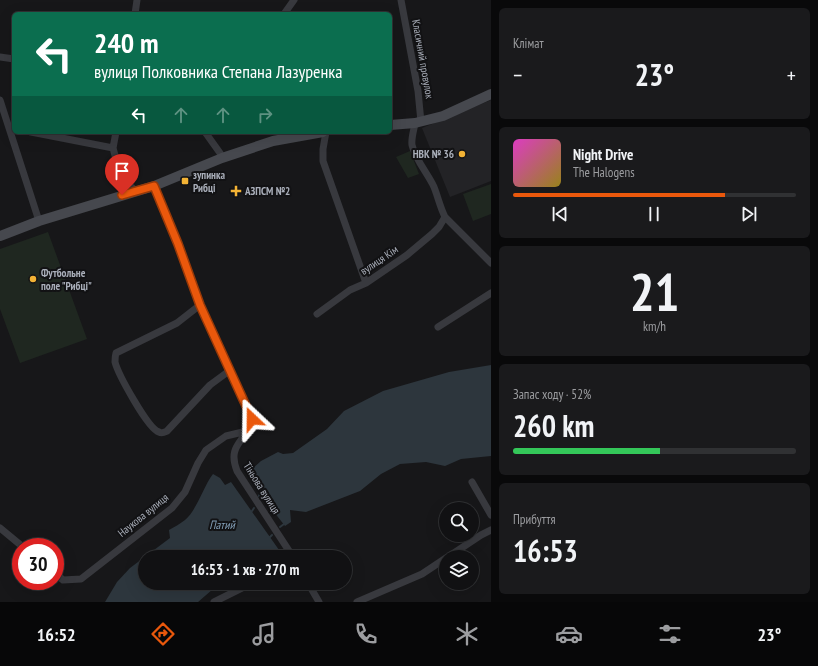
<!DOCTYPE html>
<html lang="uk">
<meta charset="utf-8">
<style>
body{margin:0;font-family:"PT Sans Narrow",sans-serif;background:#1a1a1c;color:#f1f3f6;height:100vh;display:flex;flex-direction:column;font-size:15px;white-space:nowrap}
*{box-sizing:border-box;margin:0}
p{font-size:13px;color:#9c9da0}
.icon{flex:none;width:22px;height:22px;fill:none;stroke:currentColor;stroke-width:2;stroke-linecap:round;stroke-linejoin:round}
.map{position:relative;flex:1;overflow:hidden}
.panel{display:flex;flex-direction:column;gap:8px;padding:8px;background:#09090a;width:327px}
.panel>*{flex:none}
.hud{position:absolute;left:12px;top:12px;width:380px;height:122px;border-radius:6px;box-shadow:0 4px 16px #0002,0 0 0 1px #303133;background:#0b6e4f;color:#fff;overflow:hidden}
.tools{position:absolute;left:439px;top:502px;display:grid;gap:8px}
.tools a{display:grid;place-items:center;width:40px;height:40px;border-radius:50%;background:#111113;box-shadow:0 4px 16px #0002,0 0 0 1px #303133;font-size:20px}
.speed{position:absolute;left:12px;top:538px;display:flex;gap:8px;font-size:20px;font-weight:700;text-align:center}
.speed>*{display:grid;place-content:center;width:52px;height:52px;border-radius:50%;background:#111113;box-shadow:0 4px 16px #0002,0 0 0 1px #303133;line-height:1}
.speed .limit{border:6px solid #d22;background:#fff;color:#111}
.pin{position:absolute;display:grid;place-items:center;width:34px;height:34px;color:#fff;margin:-41px -17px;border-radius:50% 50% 50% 0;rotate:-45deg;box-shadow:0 0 4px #0007}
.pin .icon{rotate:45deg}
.me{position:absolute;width:44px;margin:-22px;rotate:337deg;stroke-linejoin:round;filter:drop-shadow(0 0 3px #0008)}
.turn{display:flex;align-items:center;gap:14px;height:84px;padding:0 16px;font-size:18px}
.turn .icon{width:52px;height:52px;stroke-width:2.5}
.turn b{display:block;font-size:28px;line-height:34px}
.lanes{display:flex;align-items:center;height:38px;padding:0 16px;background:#0003;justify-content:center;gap:20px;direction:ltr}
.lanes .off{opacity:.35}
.big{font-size:30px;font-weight:700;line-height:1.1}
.panel .widget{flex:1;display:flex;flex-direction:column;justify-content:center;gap:6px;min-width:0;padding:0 14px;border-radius:6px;background:#1a1a1c}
.panel .dial{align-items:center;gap:0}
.dial b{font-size:52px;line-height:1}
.song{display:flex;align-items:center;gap:12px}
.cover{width:48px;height:48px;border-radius:6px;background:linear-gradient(135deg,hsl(310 70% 55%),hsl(50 70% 35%))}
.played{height:4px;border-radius:2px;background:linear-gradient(90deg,#ea580c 75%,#303133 75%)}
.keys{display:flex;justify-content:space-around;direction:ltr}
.heat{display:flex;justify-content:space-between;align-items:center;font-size:22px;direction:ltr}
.charge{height:6px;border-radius:3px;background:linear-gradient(90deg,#34c759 52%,#303133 0)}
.trip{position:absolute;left:138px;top:550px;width:214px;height:40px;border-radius:20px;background:#111113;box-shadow:0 4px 16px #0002,0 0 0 1px #303133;font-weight:700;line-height:40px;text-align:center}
.menu{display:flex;height:64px;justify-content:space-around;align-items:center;background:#070708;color:#9c9da0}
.menu .icon{width:28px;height:28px}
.menu .current{color:#ea580c}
.menu b{font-size:18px;color:#f1f3f6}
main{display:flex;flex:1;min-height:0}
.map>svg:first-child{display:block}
.built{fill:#232326}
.green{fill:#1f2720}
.water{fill:#2d363d}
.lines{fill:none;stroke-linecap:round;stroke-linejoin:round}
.stream{stroke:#2d363d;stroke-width:2}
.street{stroke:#38393e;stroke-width:7}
.secondary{stroke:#46484e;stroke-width:10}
.route-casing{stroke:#983908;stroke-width:10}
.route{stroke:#ea580c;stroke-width:7}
.poi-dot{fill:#f3b335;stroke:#121214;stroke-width:1.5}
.labels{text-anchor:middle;stroke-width:4;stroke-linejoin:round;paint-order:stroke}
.street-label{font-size:11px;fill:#a9aeb9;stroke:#121214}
.poi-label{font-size:11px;font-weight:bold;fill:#a9aeb9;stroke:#121214;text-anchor:start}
.water-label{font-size:12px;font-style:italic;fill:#809cb4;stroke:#121214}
</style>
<main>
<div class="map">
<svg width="491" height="602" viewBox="0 0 491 602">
<rect width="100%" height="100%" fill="#171719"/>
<path class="built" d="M491,100V181L450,197L422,128Z"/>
<path class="green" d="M410,151L419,174L408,178L396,157Z
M491,184V214L473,221L463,194Z
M48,232L87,339L20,363L0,309V249Z"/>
<path class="water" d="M491,365V456L461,459L445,466L426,462L400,464L381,474L360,491L306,512L290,510L291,522L285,526L260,494L251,470L261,461L278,452L283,454L293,453L327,429L344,411L383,391L449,372Z
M213,474L220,478L225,485L231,482L284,557H145V583H220L198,602H105L117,582L130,568L170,538L169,530C174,527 180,524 185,520C197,510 203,487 213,474Z"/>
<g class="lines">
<path class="stream" d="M259,496L260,494
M252,511L254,508
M280,527L284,524
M270,537L272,535"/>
<path class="street" d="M401,0L418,91L421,122
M135,14L137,0
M284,14L294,0
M0,57L14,59
M0,100L39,221
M415,123C414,130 411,138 412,145C415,159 428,174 434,187C438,197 440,207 445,217L491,263
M31,132L113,148
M116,132L113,148L120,174L129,185L136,191
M205,132L220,153L222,158
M326,132L323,149V161L366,283
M154,186L178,244L200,305L251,419C248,442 226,443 237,471L293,557
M200,305L177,323L116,353C115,356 115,358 115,362C118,374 148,429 159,432C162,434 165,432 167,431L210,385L229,371
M317,314L350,290L366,283L407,255L432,234L439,227L445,217
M438,327L491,293
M472,482L491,515
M0,528L23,547
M448,557L481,535L491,530
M55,573L63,580L81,579L172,508L185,492L198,463L206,450L226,436L247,431
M308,583L319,602
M214,602L252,583
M357,602L422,574L446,558"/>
<path class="secondary" d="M390,125L415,123L443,116L491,94
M0,236L39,221L154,186L222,158L273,141L323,132"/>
</g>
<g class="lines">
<g class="route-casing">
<path id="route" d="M122,195L154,186L178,244L200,305L252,419"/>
</g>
<use href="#route" class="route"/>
</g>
<g class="poi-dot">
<circle cx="462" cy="154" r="4"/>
<rect x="181" y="177" width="8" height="8" rx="2"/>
<path d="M234 185h4v4h4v4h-4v4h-4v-4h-4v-4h4z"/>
<circle cx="33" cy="279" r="4"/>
</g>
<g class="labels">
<g class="street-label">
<text transform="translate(423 59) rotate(80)" y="4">Класичний провулок</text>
<text transform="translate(379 260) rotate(-34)" y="4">вулиця Кім</text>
<text transform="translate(262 488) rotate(58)" y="4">Тіньова вулиця</text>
<text transform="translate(143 515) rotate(-39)" y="4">Наукова вулиця</text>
</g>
<g class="poi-label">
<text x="454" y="158" text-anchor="end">НВК № 36</text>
<text x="193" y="179">зупинка<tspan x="193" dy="13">Рибці</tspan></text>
<text x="245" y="195">АЗПСМ №2</text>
<text x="41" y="277">Футбольне<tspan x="41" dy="13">поле "Рибці"</tspan></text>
</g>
<g class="water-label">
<text x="222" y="529">Патий</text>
</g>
</g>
</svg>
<div class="tools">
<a><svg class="icon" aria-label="search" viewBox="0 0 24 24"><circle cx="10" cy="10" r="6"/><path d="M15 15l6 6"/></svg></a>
<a><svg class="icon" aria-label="layers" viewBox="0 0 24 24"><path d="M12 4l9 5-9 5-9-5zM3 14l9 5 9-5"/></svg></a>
</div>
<div class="speed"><div class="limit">30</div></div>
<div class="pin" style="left:122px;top:195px;background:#d93025"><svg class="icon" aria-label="arrive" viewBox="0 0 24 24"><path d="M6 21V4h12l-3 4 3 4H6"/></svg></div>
<svg class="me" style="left:252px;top:419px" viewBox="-20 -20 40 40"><path d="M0-17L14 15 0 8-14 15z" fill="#ea580c" stroke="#fff" stroke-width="4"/></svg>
<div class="trip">16:53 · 1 хв · 270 m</div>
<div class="hud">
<div class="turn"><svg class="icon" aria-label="left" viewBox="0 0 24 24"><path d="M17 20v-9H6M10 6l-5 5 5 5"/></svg><div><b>240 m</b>вулиця Полковника Степана Лазуренка</div></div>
<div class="lanes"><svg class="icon" aria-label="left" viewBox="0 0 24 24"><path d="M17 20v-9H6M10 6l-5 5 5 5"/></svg><svg class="icon off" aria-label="ahead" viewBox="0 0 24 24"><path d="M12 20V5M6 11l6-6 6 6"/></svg><svg class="icon off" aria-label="ahead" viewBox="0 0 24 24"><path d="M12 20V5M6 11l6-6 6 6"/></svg><svg class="icon off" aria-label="right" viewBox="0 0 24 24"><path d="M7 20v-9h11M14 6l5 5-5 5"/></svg></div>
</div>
</div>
<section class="panel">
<div class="widget"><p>Клімат</p>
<div class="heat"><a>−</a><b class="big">23°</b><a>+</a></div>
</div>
<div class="widget">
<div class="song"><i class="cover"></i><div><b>Night Drive</b><p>The Halogens</p></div></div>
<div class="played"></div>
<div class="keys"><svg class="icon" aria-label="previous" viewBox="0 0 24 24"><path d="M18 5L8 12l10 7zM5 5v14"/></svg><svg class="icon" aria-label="pause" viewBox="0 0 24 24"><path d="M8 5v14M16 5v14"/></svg><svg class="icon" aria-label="next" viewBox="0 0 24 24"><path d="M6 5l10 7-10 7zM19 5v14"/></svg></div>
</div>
<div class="widget dial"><b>21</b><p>km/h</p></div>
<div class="widget"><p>Запас ходу · 52%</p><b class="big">260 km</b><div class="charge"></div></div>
<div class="widget"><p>Прибуття</p><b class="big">16:53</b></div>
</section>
</main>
<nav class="menu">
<b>16:52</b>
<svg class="icon current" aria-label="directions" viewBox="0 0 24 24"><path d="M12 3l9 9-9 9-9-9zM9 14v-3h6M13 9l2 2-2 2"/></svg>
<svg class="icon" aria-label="music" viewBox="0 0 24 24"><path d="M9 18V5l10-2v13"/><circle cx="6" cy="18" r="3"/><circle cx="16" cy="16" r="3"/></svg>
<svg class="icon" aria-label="phone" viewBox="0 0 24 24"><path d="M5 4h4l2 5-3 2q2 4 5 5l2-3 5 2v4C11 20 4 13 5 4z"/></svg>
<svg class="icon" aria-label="climate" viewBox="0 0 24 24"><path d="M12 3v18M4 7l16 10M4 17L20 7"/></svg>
<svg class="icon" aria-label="car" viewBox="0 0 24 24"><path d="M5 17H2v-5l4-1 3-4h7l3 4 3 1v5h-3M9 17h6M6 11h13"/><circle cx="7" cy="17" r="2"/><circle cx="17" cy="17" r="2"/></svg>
<svg class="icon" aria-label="filters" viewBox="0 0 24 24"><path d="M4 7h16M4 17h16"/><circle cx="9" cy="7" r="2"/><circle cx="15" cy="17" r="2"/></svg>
<b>23°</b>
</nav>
